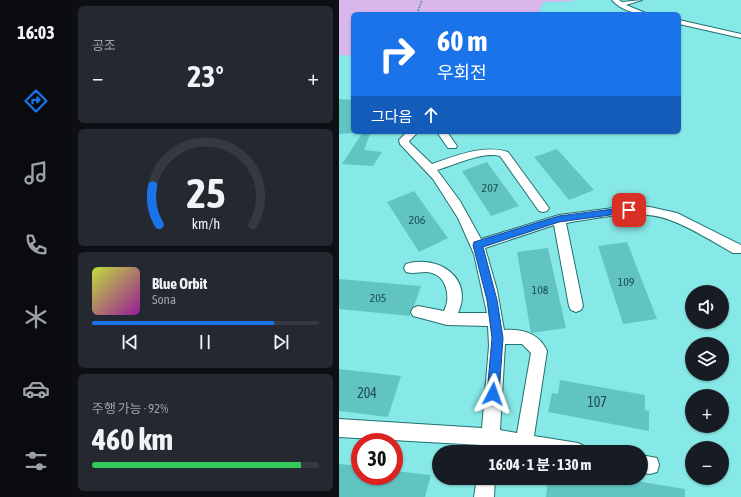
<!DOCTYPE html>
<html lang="ko">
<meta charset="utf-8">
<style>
body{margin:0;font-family:"Asap Condensed","Noto Sans KR",sans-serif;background:#242831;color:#f1f3f6;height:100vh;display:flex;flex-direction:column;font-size:15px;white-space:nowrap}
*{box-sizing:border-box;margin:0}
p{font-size:13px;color:#9ea1a6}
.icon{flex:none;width:22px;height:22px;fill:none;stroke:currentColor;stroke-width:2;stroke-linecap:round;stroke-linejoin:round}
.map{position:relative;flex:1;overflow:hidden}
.panel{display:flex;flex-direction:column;gap:6px;padding:6px;background:#0d0f14;width:267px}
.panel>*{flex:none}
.hud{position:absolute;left:12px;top:12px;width:330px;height:122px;border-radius:6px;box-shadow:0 1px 3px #0004;background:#1a73e8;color:#fff;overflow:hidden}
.buttons{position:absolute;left:346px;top:285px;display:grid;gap:8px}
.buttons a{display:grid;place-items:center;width:44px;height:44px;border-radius:50%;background:#171b24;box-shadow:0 1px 3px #0004;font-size:20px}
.speed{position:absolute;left:12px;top:433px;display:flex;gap:8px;font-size:20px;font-weight:700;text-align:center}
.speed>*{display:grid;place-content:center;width:52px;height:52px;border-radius:50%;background:#171b24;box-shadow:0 1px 3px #0004;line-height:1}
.speed .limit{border:6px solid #d22;background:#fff;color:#111}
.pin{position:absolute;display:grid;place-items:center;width:34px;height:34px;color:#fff;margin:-17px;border-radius:8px;box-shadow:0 2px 6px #0006}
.me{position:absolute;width:44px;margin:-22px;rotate:4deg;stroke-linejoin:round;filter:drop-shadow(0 0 3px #0008)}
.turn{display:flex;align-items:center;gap:14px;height:84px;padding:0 20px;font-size:18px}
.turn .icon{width:52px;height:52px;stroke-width:2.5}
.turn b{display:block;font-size:28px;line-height:34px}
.then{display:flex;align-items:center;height:38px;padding:0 20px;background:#0003;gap:8px;font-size:15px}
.big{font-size:30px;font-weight:700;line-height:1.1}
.panel .widget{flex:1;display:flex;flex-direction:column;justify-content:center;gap:6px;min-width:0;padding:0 14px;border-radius:6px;background:#242831}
.panel .dial{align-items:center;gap:0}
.dial svg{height:104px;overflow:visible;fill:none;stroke:#363941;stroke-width:7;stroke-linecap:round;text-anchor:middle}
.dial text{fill:#f1f3f6;stroke:none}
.song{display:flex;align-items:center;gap:12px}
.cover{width:48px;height:48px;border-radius:6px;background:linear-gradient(135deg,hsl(70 70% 55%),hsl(300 70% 35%))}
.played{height:4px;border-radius:2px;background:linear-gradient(90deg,#1a73e8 80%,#363941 80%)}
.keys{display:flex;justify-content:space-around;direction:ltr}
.heat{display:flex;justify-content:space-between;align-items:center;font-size:22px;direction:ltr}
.charge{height:6px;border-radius:3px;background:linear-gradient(90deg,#34c759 92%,#363941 0)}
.trip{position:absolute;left:93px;top:445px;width:216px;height:40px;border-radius:20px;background:#171b24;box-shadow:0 1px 3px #0004;font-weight:700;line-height:40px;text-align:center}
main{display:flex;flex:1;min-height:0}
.menu{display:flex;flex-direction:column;width:72px;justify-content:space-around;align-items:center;background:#090b0e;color:#9ea1a6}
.menu .icon{width:28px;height:28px}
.menu .current{color:#1a73e8}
.menu b{font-size:18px;color:#f1f3f6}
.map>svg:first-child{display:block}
.green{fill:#d9b6ec}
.building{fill:#61c4c2}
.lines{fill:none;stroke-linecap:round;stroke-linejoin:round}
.street-casing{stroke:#22706f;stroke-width:2}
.path{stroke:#4e9291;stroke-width:1.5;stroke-dasharray:2 1;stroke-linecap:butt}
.street{fill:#fff;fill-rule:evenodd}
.route{fill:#1a73e8;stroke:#114b97}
.labels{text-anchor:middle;stroke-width:3;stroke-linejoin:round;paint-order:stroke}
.number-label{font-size:12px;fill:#1e4e4e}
.near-number-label{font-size:14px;fill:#1e4e4e}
</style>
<main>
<nav class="menu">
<b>16:03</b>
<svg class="icon current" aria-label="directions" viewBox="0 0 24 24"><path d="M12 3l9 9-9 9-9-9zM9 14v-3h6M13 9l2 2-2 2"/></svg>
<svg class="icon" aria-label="music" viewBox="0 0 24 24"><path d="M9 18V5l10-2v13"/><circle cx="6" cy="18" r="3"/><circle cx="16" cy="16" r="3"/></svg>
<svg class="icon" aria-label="phone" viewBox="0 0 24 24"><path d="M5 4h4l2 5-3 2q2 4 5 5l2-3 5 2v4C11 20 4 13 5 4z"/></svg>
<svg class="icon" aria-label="climate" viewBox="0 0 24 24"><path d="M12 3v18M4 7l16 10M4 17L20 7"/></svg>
<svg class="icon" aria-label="car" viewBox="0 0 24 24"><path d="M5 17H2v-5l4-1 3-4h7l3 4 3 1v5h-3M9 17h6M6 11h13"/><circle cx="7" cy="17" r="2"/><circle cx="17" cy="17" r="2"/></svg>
<svg class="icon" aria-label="filters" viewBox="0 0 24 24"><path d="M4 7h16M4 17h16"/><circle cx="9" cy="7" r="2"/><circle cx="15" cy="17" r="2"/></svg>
</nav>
<section class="panel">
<div class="widget"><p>공조</p>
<div class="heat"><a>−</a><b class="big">23°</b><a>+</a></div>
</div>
<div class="widget dial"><svg viewBox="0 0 100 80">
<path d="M14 69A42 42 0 1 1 86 69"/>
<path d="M14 69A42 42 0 0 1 9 39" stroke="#1a73e8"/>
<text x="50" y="56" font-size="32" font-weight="700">25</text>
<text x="50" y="72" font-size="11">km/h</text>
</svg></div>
<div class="widget">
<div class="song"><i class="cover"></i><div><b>Blue Orbit</b><p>Sona</p></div></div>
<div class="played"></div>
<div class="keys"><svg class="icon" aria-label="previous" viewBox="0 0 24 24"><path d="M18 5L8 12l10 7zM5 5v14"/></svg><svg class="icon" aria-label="pause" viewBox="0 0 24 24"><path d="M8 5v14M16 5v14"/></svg><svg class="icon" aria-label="next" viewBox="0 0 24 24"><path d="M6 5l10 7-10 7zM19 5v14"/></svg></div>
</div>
<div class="widget"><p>주행 가능 · 92%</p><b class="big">460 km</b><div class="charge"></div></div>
</section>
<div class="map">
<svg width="402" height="497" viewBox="0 0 402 497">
<rect width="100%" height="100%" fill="#87e9e7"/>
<path class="green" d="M0,0H234L235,1L205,2L198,14H14V56L0,55Z"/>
<path class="building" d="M0,99L14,100V133L0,134Z
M24,132H32L25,150L43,152L34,166L3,164Z
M218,149L255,190L230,200L195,157Z
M148,162L180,206L152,216L123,171Z
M75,191L109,238L80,252L48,202Z
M288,242L318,319L284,324L259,246Z
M209,248L227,328L192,333L178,252Z
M0,279L82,286L75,306L71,311V316L0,309Z
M0,369L62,376L49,417L0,411Z
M221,380L306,395V410L310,411V431L209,412L213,393L219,394Z
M0,464L21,466V476H55V471L92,475L86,497H0Z
M209,478H278L346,489V497H207Z"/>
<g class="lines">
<g class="street-casing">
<path id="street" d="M273,0H280L283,2L303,0L287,5L309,14C295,14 282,10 273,0Z
M340,20L402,34V38L340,24Z
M68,132H79L70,141L71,143L93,164C117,156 144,144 169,152L210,208L208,211L204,212L200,211L161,156C144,151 115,165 98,170L121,201L142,239L220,215L290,206L311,207L338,213L402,245V253H394C374,242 353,228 331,220C299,208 260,218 227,223L244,306L242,310L237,312L232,310L230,306L215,225L146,248L158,290L165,330C183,329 200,333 208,351L195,436L239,443L245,446L248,452H175V450L159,447V452H141L142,445L0,437V419L143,428L150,346L149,326L108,325L74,316L72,312L74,308L79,306L105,311C112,298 108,277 93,273C84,270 76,275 67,272L65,268L67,264C99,254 135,278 119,313H148L135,254L119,218L94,179L61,144L60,140ZM166,344H183L192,353L178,433L161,430Z
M98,132H108L118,146L117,148H109Z
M302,455L318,458L320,465L318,472L311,474L302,473Z
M138,478H156L155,497H135Z"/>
</g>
<path class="path" d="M78,14L83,0"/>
<use href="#street" class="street"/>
</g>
<path class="route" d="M290,207L294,210L293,212L220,222L144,247L158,300L164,338L160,394L158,398L154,400L150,398L148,394L153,338L148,300L134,245L135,242L220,216Z"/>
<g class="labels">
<g class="number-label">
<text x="151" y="192">207</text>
<text x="78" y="224">206</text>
<text x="287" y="286">109</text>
<text x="201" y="294">108</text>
<text x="39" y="302">205</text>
</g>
<g class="near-number-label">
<text x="28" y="398">204</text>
<text x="258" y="407">107</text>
</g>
</g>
</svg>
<div class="buttons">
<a><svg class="icon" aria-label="sound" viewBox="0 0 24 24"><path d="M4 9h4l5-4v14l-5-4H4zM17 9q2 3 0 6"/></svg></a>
<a><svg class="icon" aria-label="layers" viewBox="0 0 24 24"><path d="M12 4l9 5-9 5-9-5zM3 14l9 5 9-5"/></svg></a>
<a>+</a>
<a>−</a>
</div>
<div class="speed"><div class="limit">30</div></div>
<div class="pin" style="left:290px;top:210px;background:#d93025"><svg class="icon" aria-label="arrive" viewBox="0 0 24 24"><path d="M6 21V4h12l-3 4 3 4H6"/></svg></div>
<svg class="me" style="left:154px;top:394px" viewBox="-20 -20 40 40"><path d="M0-17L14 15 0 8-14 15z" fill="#1a73e8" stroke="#fff" stroke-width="4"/></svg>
<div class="trip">16:04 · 1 분 · 130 m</div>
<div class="hud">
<div class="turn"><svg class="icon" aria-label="right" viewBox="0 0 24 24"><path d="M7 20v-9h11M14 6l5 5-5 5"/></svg><div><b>60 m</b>우회전</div></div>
<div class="then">그다음<svg class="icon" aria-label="ahead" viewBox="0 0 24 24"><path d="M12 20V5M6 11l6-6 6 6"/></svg></div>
</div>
</div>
</main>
